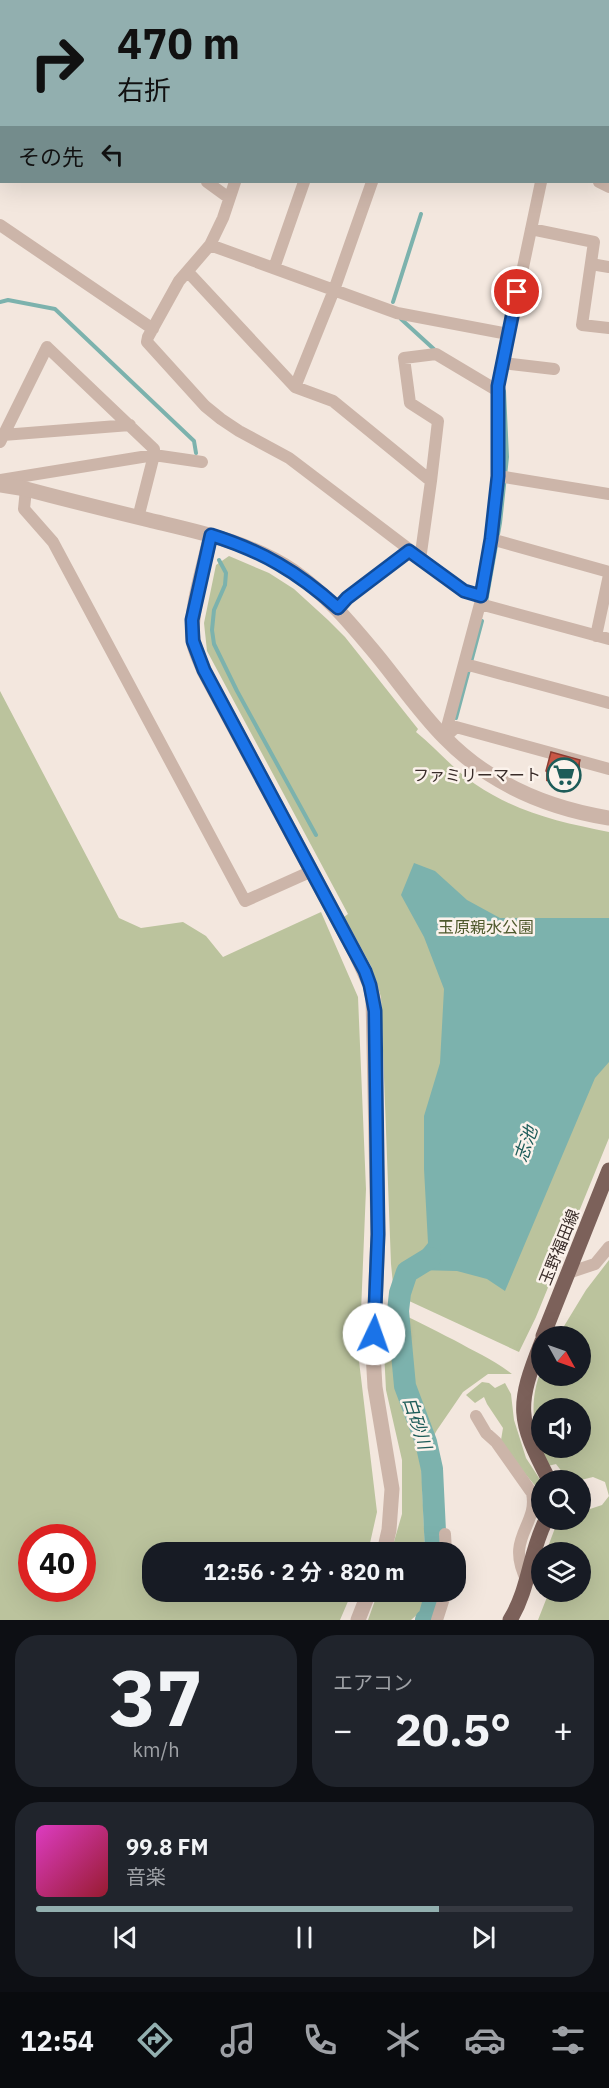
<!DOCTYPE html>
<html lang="ja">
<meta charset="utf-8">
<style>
body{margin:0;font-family:"IBM Plex Sans","Noto Sans JP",sans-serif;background:#20242c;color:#f1f3f6;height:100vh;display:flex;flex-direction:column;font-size:22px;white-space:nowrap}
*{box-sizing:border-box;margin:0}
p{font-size:20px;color:#9ea1a6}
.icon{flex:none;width:33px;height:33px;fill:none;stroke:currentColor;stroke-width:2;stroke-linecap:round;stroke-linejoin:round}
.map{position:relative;height:1620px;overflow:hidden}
.panel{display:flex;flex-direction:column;gap:15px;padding:15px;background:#0d0f14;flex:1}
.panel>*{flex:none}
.hud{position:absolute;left:0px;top:0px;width:609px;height:183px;box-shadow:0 6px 24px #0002;background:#92afaf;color:#111;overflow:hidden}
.needle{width:39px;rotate:130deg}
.buttons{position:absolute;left:531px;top:1326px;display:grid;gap:12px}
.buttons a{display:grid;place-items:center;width:60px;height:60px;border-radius:50%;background:#171b24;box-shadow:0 6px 24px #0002;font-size:30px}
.speed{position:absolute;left:18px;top:1524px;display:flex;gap:12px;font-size:30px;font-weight:700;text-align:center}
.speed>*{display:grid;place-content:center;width:78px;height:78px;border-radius:50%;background:#171b24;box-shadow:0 6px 24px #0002;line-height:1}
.speed .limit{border:9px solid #d22;background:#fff;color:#111}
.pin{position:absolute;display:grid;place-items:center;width:51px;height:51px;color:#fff;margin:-26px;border:3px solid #fff;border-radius:50%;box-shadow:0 2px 6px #0007}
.me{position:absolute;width:66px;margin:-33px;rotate:3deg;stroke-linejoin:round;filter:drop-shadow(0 0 4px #0008)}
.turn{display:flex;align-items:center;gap:21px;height:126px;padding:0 18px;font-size:27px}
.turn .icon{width:78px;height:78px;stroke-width:2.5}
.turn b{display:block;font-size:42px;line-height:51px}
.then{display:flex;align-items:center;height:57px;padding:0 18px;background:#0003;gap:12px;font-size:22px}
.big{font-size:45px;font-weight:700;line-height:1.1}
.panel .card{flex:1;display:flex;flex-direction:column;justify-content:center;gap:9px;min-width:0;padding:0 21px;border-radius:24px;background:#20242c}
.panel .dial{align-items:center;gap:0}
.dial b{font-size:78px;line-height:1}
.song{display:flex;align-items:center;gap:18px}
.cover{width:72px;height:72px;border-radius:9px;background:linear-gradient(135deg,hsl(310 70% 55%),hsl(350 70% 35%))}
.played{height:6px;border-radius:3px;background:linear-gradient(90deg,#92afaf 75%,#363941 75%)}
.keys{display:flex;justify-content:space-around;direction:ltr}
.heat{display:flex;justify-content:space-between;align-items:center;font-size:33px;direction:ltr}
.panel .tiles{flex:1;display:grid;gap:15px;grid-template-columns:1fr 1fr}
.card:last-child{grid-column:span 2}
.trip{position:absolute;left:142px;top:1542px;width:324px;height:60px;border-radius:24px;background:#171b24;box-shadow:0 6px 24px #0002;font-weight:700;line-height:60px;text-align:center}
.tabs{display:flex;height:96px;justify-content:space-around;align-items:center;background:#090b0e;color:#9ea1a6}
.tabs .icon{width:42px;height:42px}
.tabs .on{color:#92afaf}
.tabs b{font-size:27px;color:#f1f3f6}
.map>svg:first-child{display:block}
.green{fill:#bbc39d;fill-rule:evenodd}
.water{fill:#7cb2ad}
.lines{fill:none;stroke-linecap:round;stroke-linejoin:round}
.stream{stroke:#7cb2ad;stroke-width:4}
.river{stroke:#7cb2ad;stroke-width:22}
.minor{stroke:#ccb5a9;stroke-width:12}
.tertiary{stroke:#ccb5a9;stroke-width:15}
.primary{stroke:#7c615a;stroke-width:15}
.wall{fill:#ad4a3c}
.shaded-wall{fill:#8d3c31}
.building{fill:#c95646;stroke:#8d3c31;stroke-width:1.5}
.route-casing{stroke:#114b97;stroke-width:15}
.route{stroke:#1a73e8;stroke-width:10}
.labels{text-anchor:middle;stroke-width:5;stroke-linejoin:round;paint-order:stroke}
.poi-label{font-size:16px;fill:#392c29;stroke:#fbf2eb;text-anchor:end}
.park-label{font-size:16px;fill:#4e592c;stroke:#fbf2eb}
.street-label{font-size:16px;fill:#392c29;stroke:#fbf2eb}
.water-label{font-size:18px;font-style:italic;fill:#1d5c59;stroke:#fbf2eb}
</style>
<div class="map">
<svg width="609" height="1620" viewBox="0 0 609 1620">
<rect width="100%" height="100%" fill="#f3e7de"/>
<path class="green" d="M229,556L269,573L294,589L328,620L345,637L418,729L416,732C436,748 454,770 475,784C518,813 559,822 609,832V1138L536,1317L519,1352L394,1294L391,1264L381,997L371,966L344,917L348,914L207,651L204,623L216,565Z
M0,691L119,918L141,928L183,922L206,936L223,957L321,912L358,997L366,1189L359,1361L377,1512L368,1552H153V1592H352L340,1620H0ZM32,1538H82V1588H32Z
M609,1260V1496L605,1482L593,1477L581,1480L566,1477L556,1464L548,1466C533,1437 528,1402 541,1371L542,1376H580V1336H558L586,1290ZM542,1408H580V1448H542Z
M389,1309C412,1318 432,1329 454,1340C475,1352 491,1358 512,1374H488L463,1392L437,1430L421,1459L425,1552H391L402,1514V1460L386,1390L383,1332Z
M482,1382L489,1383L495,1388L505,1383L511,1394L514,1420L526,1458L541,1481V1489L537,1488L517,1464L501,1440L503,1428L487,1404L484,1397L475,1403L466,1395Z
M609,1496V1620H538L549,1592H580V1552H546L558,1520H580L581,1512L602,1505Z
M378,1592H426V1594L420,1612L411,1620H368Z"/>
<path class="water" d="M414,863L435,871L467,900L500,918H609V1062L595,1078L505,1291L487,1279L457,1271L418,1270L413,1275L403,1274L428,1243L424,1169V1116L440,1063L444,989L424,937L401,895Z"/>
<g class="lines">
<path class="stream" d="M0,302L8,300L55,309L194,441L196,453
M393,302L421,214
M401,319L436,351
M219,560L226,573L225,585L214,610L212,630L214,644L237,691L316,835
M486,602L500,523L507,457L504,391
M456,718L482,621"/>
<path class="river" d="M430,1258L407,1272L400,1293L398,1311L405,1386L426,1442L432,1469L436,1552
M426,1620L429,1618L436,1592"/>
<path class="minor" d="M172,0L176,2
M78,2L79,0
M0,115L2,113
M207,182L229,198
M235,182L223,218L210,245L179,281L148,337L147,342L205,406L221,419L239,431L289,458L464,591L481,596
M599,182L609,187
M0,225L153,329
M531,229L594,242L582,325L609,328
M210,245L397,313L508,334
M591,264L609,267
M274,268L304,182
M188,272L295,387L333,401L431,481L420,560
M503,363L554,369
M295,387L334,290L372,182
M3,435L130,425
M0,442L47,347L154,449V455L138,518
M498,476L609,494
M0,480L154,455L202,462
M431,481L438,421L410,403L404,358L436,354L498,391
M26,489L24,509L53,542L245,901L312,871
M491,539L609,572
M480,604L609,639
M338,608L347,598L409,551
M596,636L609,575
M465,664L609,703
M445,737L456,727L609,769
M444,738L480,604L491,539L498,476V386L541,182
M568,1273L595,1264L609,1247
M476,1416L486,1433L496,1442L532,1493C539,1526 504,1537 527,1581
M445,1534L446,1552
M437,1620L446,1592"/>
<path class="tertiary" d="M0,485L26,489C67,500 108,510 149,520C199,532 250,542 293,571C326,594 351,624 376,654C399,682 420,713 445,738C490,784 547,808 609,818
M211,535C205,562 189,613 193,639C194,650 200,660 204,671L356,954L370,985L373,998L378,1235L373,1353L375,1387L392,1489L389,1530L384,1552
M358,1620L369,1592"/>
<path class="primary" d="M543,1336L609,1170
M542,1341C516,1406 517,1419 549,1480
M510,1620C530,1587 529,1553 546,1520"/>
</g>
<path class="wall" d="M580,770L575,788L546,781V771Z"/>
<path class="shaded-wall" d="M580,760V770L575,788V778Z"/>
<path class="building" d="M551,752L580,760L575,778L546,771Z"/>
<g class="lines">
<g class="route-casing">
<path id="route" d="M374,1334L378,1234L375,1011L370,985L365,971L204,670L193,641L192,620L211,535C262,551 298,572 338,608L347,598L409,551L464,591L481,596L491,539L498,476V386L517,292"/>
</g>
<use href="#route" class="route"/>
</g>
<defs>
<g id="supermarket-ring" transform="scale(1.725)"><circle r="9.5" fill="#fbf2eb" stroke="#1d5c59" stroke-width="1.5"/><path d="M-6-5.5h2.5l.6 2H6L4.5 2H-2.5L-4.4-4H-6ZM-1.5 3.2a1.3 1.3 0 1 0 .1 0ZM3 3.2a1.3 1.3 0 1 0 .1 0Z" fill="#1d5c59"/></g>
</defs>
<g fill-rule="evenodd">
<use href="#supermarket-ring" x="564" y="775"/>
</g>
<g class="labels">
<g class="poi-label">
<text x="541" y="781">ファミリーマート</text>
</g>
<g class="park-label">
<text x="486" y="933">玉原親水公園</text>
</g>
<g class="street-label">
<text transform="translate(559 1247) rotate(-68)" y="6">玉野福田線</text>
</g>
<g class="water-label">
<text transform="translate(526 1144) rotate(-71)" y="6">志池</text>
<text transform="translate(417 1423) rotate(72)" y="6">白砂川</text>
</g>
</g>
</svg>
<div class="buttons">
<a><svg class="needle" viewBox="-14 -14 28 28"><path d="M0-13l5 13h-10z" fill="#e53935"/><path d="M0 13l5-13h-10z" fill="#9ea1a6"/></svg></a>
<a><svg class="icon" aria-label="sound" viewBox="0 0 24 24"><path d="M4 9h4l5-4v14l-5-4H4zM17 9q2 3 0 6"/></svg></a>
<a><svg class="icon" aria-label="search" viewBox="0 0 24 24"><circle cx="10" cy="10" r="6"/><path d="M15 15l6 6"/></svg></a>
<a><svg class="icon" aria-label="layers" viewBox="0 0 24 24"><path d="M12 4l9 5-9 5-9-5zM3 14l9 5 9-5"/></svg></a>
</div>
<div class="speed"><div class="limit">40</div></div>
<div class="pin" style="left:517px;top:292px;background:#d93025"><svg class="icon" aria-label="arrive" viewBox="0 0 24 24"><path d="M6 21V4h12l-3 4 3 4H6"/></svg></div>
<svg class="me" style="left:374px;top:1334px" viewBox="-20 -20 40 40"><circle r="19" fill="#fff"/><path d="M0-13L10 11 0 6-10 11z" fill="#1a73e8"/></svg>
<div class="trip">12:56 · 2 分 · 820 m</div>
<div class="hud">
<div class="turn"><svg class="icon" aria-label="right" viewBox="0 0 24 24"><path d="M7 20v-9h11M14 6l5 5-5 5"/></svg><div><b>470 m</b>右折</div></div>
<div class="then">その先<svg class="icon" aria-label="left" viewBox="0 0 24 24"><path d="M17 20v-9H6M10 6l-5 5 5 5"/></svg></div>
</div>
</div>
<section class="panel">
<div class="tiles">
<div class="card dial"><b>37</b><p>km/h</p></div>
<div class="card"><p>エアコン</p>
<div class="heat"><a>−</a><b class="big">20.5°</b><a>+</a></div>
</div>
<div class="card">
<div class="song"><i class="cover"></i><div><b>99.8 FM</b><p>音楽</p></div></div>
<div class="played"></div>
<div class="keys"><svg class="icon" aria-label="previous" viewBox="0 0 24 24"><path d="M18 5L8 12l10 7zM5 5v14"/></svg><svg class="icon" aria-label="pause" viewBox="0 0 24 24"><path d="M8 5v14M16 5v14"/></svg><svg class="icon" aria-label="next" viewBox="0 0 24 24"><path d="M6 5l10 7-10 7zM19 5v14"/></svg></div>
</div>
</div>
</section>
<nav class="tabs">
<b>12:54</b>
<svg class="icon on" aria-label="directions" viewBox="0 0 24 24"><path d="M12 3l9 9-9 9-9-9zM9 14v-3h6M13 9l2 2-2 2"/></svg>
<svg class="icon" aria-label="music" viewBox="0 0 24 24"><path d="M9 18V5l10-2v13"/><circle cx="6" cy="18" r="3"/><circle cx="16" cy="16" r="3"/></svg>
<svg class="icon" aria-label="phone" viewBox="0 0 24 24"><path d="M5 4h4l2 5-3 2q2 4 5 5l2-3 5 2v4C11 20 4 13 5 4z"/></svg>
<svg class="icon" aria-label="climate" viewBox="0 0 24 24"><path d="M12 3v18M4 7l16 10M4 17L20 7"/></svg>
<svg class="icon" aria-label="car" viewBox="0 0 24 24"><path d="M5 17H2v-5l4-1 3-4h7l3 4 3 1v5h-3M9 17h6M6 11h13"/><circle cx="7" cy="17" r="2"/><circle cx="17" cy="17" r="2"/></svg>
<svg class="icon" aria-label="filters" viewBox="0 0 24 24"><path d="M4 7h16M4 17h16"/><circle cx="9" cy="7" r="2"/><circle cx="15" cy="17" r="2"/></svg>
</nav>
